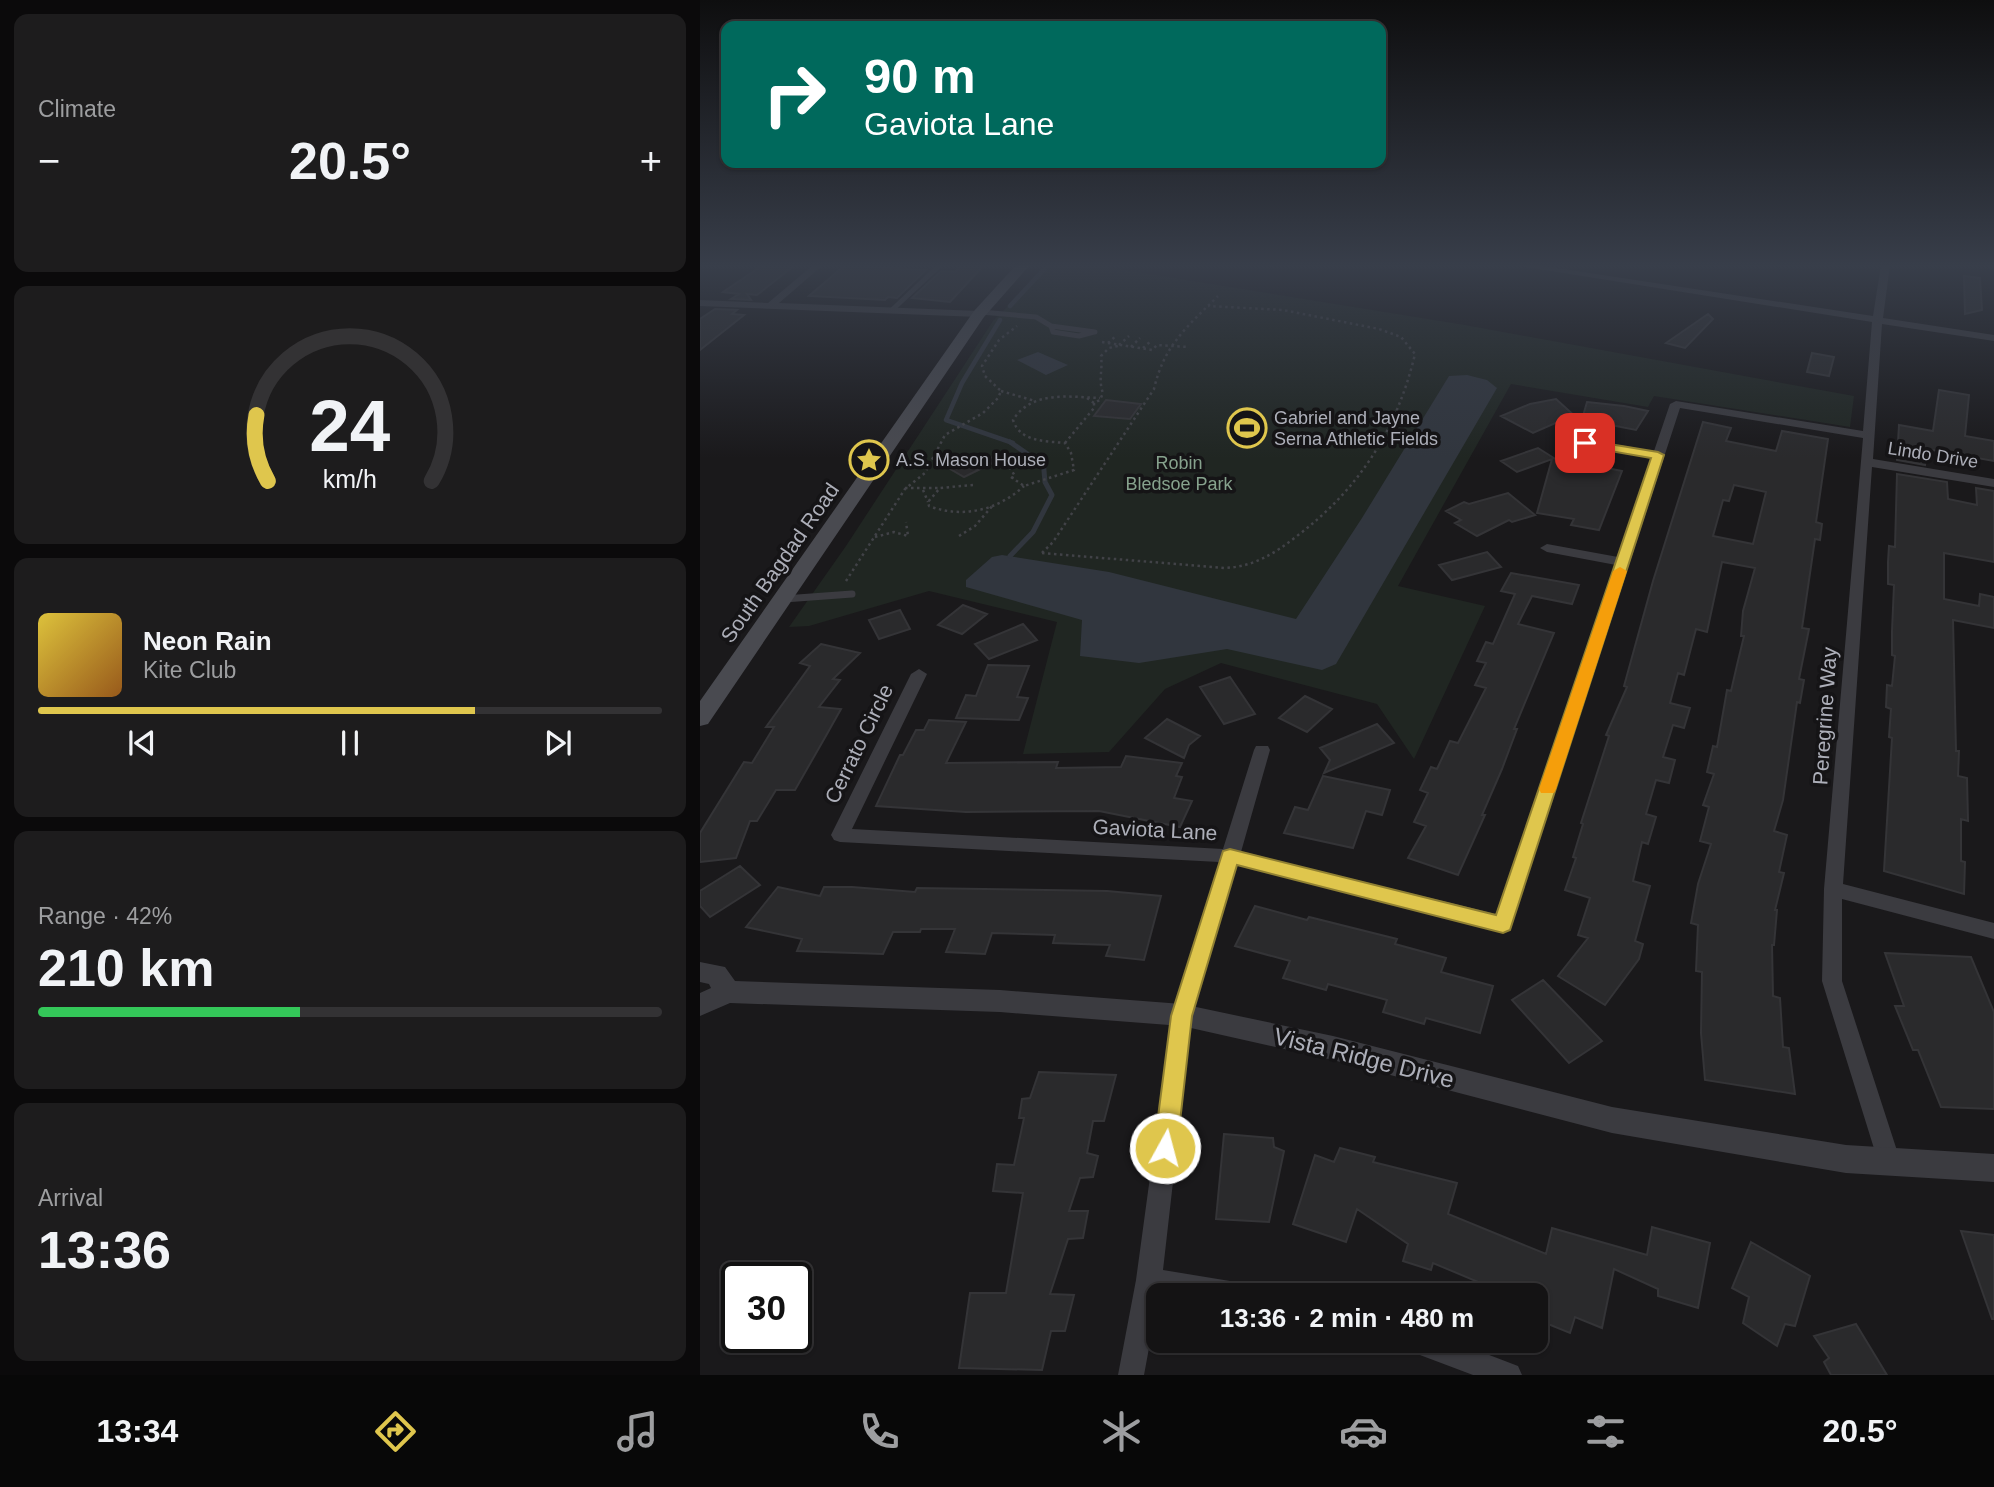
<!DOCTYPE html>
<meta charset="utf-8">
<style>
body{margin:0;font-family:Helvetica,sans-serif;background:#1d1c1d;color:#f1f3f6;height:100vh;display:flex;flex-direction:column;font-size:26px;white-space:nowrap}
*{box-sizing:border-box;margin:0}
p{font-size:23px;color:#9d9ea0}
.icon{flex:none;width:38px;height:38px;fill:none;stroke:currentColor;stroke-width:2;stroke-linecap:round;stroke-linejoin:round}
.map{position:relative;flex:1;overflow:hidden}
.details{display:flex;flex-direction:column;gap:14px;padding:14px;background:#0b0a0b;width:700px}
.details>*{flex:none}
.guide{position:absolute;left:21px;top:21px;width:665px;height:147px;border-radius:14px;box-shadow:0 2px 5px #0004,0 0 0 2px #333234;background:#00695c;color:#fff;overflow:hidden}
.speed{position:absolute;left:21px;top:1262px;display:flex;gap:14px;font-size:35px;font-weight:700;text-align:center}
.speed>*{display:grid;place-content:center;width:91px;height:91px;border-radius:50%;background:#141314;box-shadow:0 2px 5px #0004,0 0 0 2px #333234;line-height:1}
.speed .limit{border:4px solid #111;border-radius:10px;background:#fff;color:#111}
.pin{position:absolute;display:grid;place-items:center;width:60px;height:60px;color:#fff;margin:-30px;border-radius:14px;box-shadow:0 4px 10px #0006}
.me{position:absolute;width:77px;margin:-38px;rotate:7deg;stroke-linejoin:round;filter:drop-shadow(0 0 5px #0008)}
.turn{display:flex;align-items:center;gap:24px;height:147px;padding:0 28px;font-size:32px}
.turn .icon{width:91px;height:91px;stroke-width:2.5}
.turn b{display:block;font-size:49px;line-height:60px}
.big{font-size:52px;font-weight:800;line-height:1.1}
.details .card{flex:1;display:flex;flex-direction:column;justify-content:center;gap:10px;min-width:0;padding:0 24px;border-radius:14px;background:#1d1c1d}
.details .dial{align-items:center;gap:0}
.dial svg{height:182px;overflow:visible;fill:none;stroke:#333234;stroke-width:7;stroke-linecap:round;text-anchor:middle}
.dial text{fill:#f1f3f6;stroke:none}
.song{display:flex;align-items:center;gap:21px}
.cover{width:84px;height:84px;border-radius:10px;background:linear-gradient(135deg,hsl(50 70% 55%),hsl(30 70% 35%))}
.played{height:7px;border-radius:4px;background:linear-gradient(90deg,#dfc64d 70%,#333234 70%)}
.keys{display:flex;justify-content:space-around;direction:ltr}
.heat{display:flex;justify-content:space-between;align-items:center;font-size:38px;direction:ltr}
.charge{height:10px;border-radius:5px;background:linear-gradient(90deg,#34c759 42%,#333234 0)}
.trip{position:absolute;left:446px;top:1283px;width:402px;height:70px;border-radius:14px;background:#141314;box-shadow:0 2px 5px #0004,0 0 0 2px #333234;font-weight:800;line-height:70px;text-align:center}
.dock{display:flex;height:112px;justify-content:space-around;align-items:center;background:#080808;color:#9d9ea0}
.dock .icon{width:49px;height:49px}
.dock .selected{color:#dfc64d}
.dock b{font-size:32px;color:#f1f3f6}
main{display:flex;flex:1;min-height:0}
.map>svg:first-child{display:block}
.green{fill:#202622}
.water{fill:#31363e}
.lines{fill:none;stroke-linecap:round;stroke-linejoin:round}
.stream-far1{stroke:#31363e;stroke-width:4.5}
.stream{stroke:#31363e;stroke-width:5}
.building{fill:#2a2a2c;stroke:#343437;stroke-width:2;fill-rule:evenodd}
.path{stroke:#414247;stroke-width:2.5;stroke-dasharray:2.5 3.5;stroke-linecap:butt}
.service-far1{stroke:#3b3b40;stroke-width:5}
.service{stroke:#3b3b40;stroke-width:7}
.minor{fill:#3b3b40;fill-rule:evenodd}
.tertiary{fill:#3b3b40;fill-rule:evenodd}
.secondary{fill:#494a50;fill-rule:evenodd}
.route{fill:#dfc64d;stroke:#918132;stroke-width:2}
.slow{fill:#f59e0b}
.labels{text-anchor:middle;stroke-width:7;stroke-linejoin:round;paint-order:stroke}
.far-poi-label{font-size:18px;fill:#adafb9;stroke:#151416;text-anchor:start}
.far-street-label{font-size:18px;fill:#adafb9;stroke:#151416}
.far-park-label{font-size:18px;fill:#86a28d;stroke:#151416}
.street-label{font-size:21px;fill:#adafb9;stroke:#151416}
.near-street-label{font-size:24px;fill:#adafb9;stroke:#151416}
</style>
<main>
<section class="details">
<div class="card"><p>Climate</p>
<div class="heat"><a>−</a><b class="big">20.5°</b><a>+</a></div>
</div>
<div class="card dial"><svg viewBox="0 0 100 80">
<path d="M14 69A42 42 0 1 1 86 69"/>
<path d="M14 69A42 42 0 0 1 9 40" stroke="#dfc64d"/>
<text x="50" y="56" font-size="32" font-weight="700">24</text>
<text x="50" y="72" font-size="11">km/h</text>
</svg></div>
<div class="card">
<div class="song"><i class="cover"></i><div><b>Neon Rain</b><p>Kite Club</p></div></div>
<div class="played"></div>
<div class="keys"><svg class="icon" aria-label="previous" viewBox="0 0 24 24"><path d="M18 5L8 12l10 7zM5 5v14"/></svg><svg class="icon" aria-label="pause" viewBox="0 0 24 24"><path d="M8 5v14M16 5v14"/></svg><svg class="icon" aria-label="next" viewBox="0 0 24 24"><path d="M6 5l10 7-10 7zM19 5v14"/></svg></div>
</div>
<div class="card"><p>Range · 42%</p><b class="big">210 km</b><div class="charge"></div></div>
<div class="card"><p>Arrival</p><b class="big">13:36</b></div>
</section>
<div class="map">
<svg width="1294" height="1375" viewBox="0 0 1294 1375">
<rect width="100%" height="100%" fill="#1a191b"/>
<path class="green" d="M349,265L406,267L765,325L1154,396L1150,427L954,396L948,407L811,384L698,586L785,606L714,759L677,704L521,663L465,689L409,752L323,754L357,622L229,591L109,626L89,627L146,546L293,321Z"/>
<path class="water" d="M338,352L368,365L346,375L317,360Z
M767,375L787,380L797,388L636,664L622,670L527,649L439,663L380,656L382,620L266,587V580L292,557L302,555L409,572L596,619L662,518L749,376Z"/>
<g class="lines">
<path class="stream-far1" d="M310,306L348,265
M300,320L262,383L246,420L313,443"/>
<path class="stream" d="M310,442L329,455L343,459L345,482L352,495L333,532L310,556"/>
</g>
<path class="building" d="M63,265H95L57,295L47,294L51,300L31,299L39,294L23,292Z
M145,265H170L167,267L226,270L197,298L188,297L185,300L109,296Z
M262,265H284L250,302L212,298L241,271L255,272Z
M1264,276L1280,278L1282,310L1265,314Z
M15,309L37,310L32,314L44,315L0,350V319Z
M1008,314L1013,319L985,348L966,343Z
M1112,353L1134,357L1129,376L1107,372Z
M1239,390L1269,395L1265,436L1294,441V461L1227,449L1225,465L1197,460L1199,425L1233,431Z
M856,399L877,418L860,421L833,433L801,416L830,404Z
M406,400L441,404L430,419L394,416Z
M887,402L924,406L948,411L936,430L911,425L914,421L883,416Z
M1003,422L1031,428L1026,441L1076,451L1082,431L1128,439L1116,522L1122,524L1120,540L1115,539L1102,628L1109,629L1099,679L1104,680L1100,703L1097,702L1083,800L1074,831L1087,835L1079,872L1084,873L1075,910H1077L1074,945H1072L1073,996L1080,998L1083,1047L1089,1048L1095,1094L1005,1080L1001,1033L1002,972L996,971L998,925L991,923L998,884L1011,844L1000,841L1009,807L1003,805L1014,774L1007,772L1013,746L1017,747L1027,690L1031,691L1037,665L1044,636H1041L1043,611L1055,568L1022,562L1007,632L996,629L984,675L978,673L970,703L990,708L984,728L973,725L963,757L975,760L969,783L956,780L946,814L956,817L948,844L942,842L933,881L950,886L935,941L943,944L939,959L905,1005L858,976L888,938L878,935L890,898L865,890L876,858L873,857L883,824L881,823L909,736L906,735L927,687L924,686L953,581ZM1034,485L1066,492L1053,544L1013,536L1023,500L1029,501Z
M838,448L865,465L893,472L896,466L922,471L899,530L871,525L874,519L837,513L852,459L817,472L801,461Z
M305,457L264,477L247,467L265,459Z
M1197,474L1247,482L1248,499L1277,505L1276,488L1294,491V562L1244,553V599L1279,606L1280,594L1294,597V628L1253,620L1256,751H1259L1258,776L1267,778L1268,821L1261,819V861L1265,862L1264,894L1184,871L1192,738L1189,737L1191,709L1186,707L1187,685L1192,686L1195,656L1192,655V631L1194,585L1188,584V562L1189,546L1195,547Z
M808,493L835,515L812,522L809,520L777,536L755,523L761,520L746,511L764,502L769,504Z
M787,552L801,567L752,580L739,565Z
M811,573L879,585L872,604L832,596L818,624L854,633L814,729H817L802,769L782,815H785L758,875L708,858L726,826L714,822L728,793L720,790L731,767L737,769L750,741L758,743L786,688L775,685L786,663L777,661L786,642L793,644L815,594L801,591Z
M263,605L287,614L262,634L238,625Z
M200,610L210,629L179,639L169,620Z
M323,624L337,640L289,659L275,644Z
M121,644L160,653L133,679L140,680L119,707L141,709L127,734L95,790H76L57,821H50L36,858L0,862V833L44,762L52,763L74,727H66L110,666L100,663Z
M288,665L329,666L317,697L328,698L319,720L256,718L266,695L276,696Z
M530,677L555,714L524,724L500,687Z
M605,696L632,709L607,732L579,718Z
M467,719L500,736L489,745L484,758L445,738Z
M229,720L266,722L246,763L358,762L356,768L421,767L426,756L482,763L476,776L482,777L474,798L492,801L480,827L399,811L266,812L176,806L200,755H203L216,730H224Z
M677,724L694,743L624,773L630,760L620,748Z
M623,776L690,790L682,815L666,811L653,848L584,833L595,807L608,810Z
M40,866L60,885L10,917L0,906V891Z
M78,887L120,896L124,887H152L215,892L217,888L407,891L461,896L444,960L406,956L410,945L353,943L355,935L292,933L285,954L246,952L255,929H221L220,932H193L183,954L97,951L102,939L46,927Z
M555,906L607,920L609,917L697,939L695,944L746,958L741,972L793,986L780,1033L726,1018L724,1024L683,1012L687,1000L628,984L626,990L583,978L590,961L535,946Z
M1185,953L1271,957L1294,1012V1109L1241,1107L1218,1050H1213L1195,1006H1204Z
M843,980L902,1041L869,1063L812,1000Z
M339,1072L416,1075L404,1121H393L387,1153L398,1156L393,1177L380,1178L369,1211H388L383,1238L368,1239L350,1294L374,1295L365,1331H351L342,1370L259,1368L270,1293H306L323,1193L293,1191L297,1164L314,1165L324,1118H319L322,1099L330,1098Z
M524,1134L573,1138L574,1147L584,1151L569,1222L516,1219Z
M640,1148L675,1157L673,1162L757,1183L748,1214L846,1254L852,1228L947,1255L952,1227L1010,1243L998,1308L958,1296V1289L914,1269L902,1328L875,1317L870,1333L843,1322L847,1315L836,1310V1295H809L733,1263L731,1270L703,1261L708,1244L657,1209L646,1242L593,1224L615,1155L634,1162Z
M1261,1231L1294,1235V1319H1292Z
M1051,1242L1110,1276L1095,1326L1085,1324L1077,1346L1043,1323L1049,1297L1032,1288Z
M1156,1324L1187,1375H1131L1124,1362L1129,1358L1114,1336Z"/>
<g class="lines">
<path class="path" d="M402,342L452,350L457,345L489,347
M408,343L417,335
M419,345L429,336
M431,347L440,338
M443,348L452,340
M301,391L335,401
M387,398L394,403L400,400L403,393C398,380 403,370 401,356L409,348L418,346
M365,443L394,408V403
M232,458L259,461
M281,461L308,465L315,476L312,478
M311,477L324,486L374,470L371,453L365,443C345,441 320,442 313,420C332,390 369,397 400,398
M273,485L240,488L228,502L229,506C263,519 298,510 324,486
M205,488H240
M223,490L228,502
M259,536L275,526L294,504
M175,537L194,532L208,536L206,522
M342,553L524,568C553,567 574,554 597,536C659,489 697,430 715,354L701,337L679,329L583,310L508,306
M342,553L353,542L454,389C464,345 487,327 518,296
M146,581L205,489L225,473L245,435L283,413L298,398L301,391L285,376L282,366L299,340L317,326"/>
<path class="service-far1" d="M192,310L240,265
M281,312L336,317L351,326L395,332
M351,326L353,332L379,336L394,332"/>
<path class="service" d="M84,599L152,594"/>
<path class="minor" d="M113,265H123L79,303L279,311L284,314L279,317L0,306V300L68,303Z
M813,265H837L1173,316L1181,265H1190L1183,318L1294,335V341L1182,324L1173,459L1294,479V487L1172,467L1143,884L1294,923V939L1142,899V981L1201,1163L1197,1171L1189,1174L1181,1171L1122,981L1124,889L1163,438L980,408L810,930L803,932L537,865L492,1015L463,1270L536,1282L545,1286L549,1295L459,1294L444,1375H418L436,1280L472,1015L519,862L140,842L134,840L131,835L211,674L219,669L227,674L152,829L523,849L554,750L556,746H568L570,750L541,852L796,914L916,565L847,552L840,548L847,544L918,557L952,458L885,447L879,443L885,439L954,451L970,404L976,401L1163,431L1172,322Z
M700,1340H750L818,1366L822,1375H773L704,1349Z"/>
<path class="tertiary" d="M0,962L25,967L35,981L300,990L482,1004L633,1036L912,1107L1146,1145L1294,1154V1182L1146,1173L912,1133L633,1060L482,1026L300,1012L30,1003L0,1016V993L11,988L9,984L0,982Z"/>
<path class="secondary" d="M316,265H330L284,317L8,724L0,726V701L274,311Z"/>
</g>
<linearGradient id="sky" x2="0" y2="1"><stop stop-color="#0e0e0f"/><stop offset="0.58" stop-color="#383e4a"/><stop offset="1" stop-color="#383e4a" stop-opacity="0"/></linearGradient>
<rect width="1294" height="458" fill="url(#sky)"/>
<path class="route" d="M885,440L958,452L964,455L810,930L803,933L537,865L492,1016L477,1148L474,1156L465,1159L457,1156L454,1148L471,1016L523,851L530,849L796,915L951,458L881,446V441Z"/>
<path class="slow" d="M920,567L927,571L856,789L854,793H841L839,789L913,571Z"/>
<defs>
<g id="stadium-ring" transform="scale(2.0125)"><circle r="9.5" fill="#151416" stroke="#dfc64d" stroke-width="1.5"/><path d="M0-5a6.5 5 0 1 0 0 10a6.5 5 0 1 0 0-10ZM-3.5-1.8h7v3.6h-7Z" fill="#dfc64d"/></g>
<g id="sight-ring" transform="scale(2.0125)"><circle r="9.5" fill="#151416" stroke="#dfc64d" stroke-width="1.5"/><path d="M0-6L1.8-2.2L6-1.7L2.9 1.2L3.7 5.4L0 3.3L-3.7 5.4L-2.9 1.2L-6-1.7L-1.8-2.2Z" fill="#dfc64d"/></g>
</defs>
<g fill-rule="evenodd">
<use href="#stadium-ring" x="547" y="428"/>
<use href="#sight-ring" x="169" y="460"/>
</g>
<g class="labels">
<g class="far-poi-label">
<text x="574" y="424">Gabriel and Jayne<tspan x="574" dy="21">Serna Athletic Fields</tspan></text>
<text x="196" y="466">A.S. Mason House</text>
</g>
<g class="far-street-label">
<text transform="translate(1233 455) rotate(9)" y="6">Lindo Drive</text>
</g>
<g class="far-park-label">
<text x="479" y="469">Robin<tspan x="479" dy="21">Bledsoe Park</tspan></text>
</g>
<g class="street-label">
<text transform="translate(80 563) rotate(-55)" y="7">South Bagdad Road</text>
<text transform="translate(1125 716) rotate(-86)" y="7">Peregrine Way</text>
<text transform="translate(159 744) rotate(-64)" y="7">Cerrato Circle</text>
<text transform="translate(455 830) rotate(3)" y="7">Gaviota Lane</text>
</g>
<g class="near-street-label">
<text transform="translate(664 1058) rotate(14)" y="8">Vista Ridge Drive</text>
</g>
</g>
</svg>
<div class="speed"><div class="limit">30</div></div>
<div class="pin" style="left:885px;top:443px;background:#d93025"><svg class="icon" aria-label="arrive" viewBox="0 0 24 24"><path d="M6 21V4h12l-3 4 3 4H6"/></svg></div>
<svg class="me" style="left:465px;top:1148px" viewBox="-20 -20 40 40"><circle r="17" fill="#dfc64d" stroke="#fff" stroke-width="3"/><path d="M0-11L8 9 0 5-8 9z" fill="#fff"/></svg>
<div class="trip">13:36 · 2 min · 480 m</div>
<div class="guide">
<div class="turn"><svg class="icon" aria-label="right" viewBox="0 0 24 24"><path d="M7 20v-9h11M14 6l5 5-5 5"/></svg><div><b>90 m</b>Gaviota Lane</div></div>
</div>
</div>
</main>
<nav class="dock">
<b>13:34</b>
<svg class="icon selected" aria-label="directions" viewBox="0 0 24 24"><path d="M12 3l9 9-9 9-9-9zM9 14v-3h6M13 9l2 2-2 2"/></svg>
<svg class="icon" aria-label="music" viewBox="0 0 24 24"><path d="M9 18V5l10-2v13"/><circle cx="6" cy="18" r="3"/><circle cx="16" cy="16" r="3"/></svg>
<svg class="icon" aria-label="phone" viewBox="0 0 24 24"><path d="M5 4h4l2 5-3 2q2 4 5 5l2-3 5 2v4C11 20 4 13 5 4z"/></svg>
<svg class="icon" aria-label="climate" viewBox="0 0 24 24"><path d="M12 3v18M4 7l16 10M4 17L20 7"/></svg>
<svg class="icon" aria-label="car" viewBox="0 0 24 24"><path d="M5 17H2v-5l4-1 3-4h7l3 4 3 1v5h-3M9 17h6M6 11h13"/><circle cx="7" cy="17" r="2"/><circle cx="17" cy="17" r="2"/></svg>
<svg class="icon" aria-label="filters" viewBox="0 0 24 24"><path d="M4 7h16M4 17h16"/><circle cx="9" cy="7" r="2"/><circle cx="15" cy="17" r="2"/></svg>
<b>20.5°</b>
</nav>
